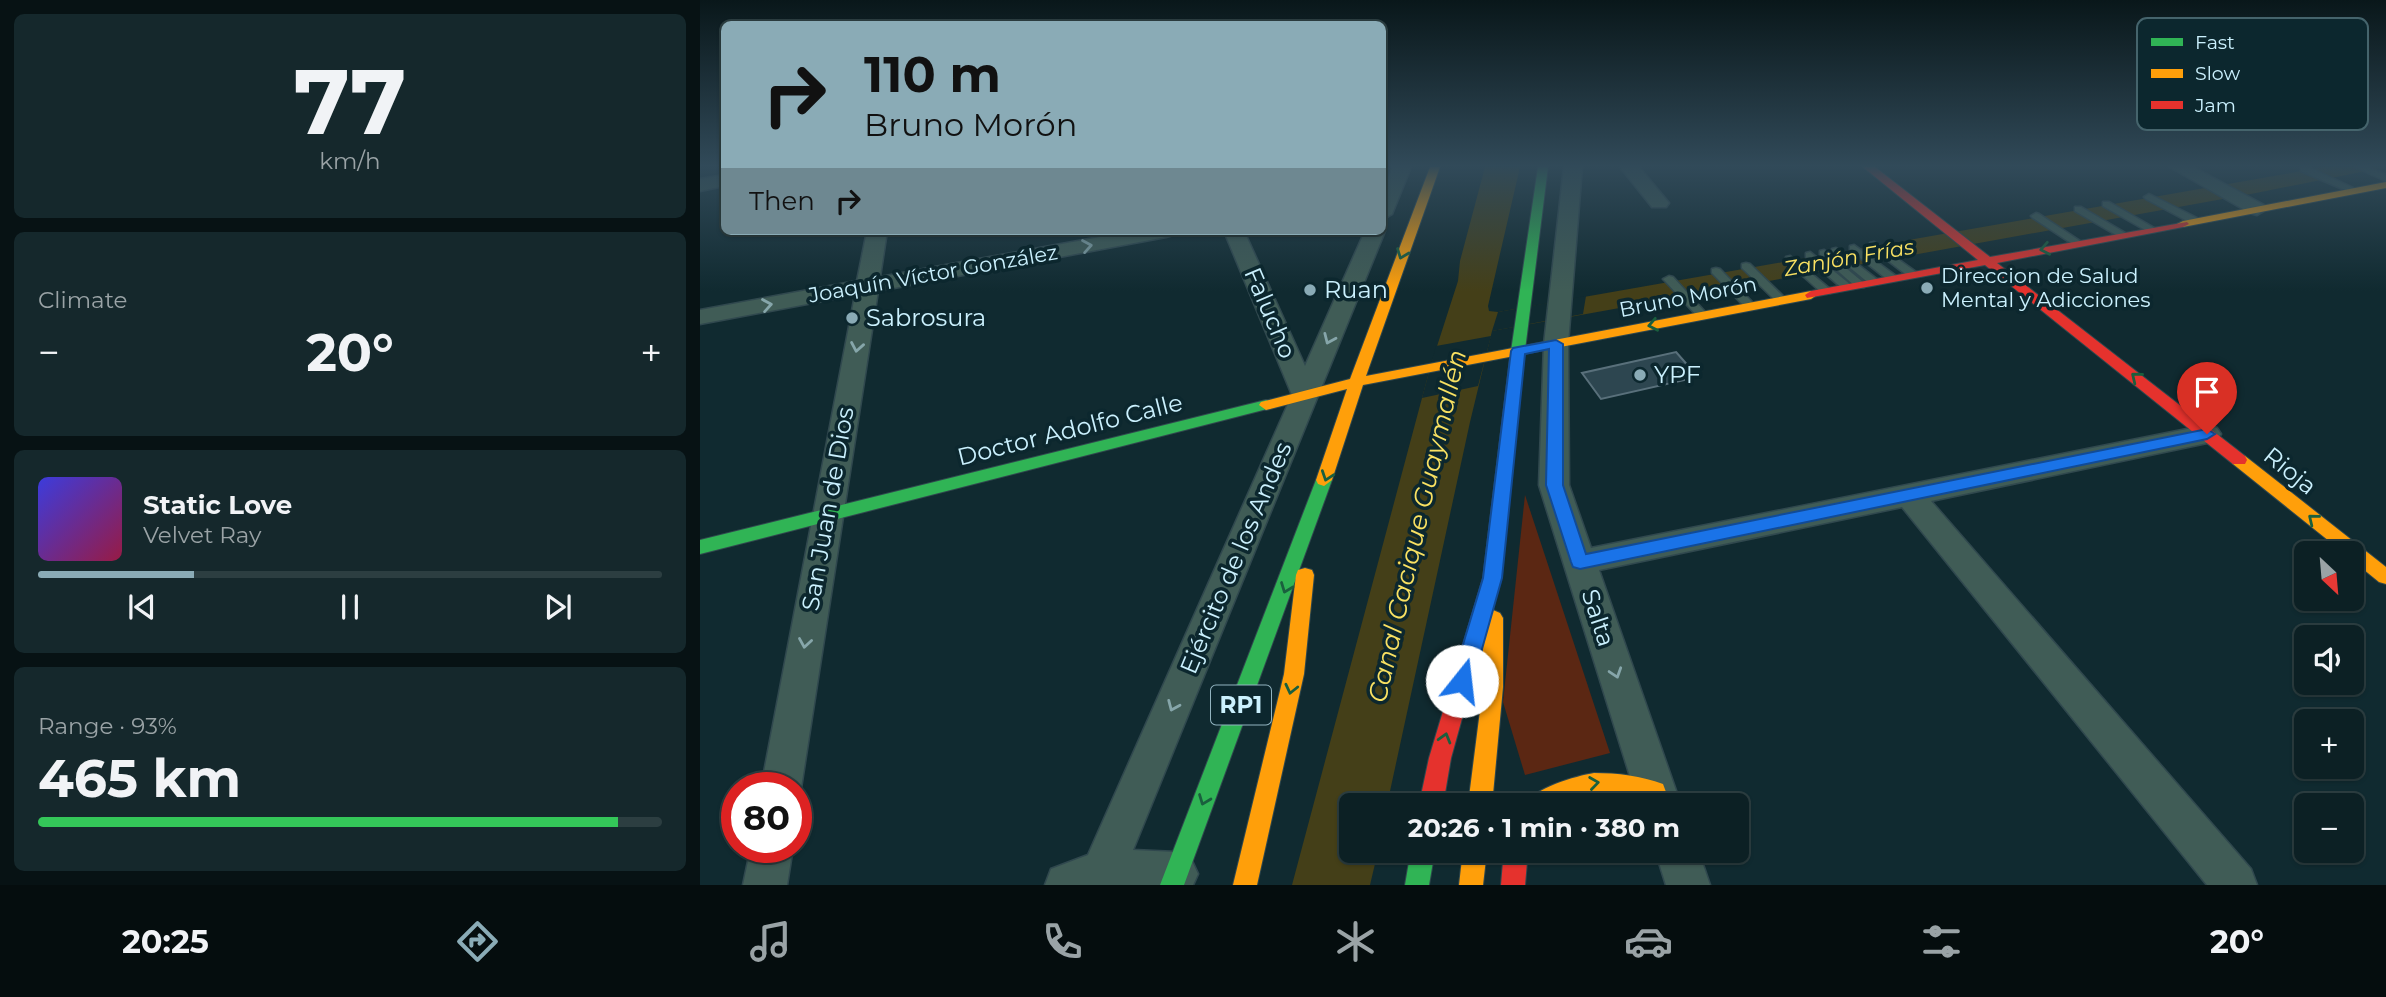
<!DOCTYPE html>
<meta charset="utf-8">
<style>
body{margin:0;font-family:Montserrat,sans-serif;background:#15282c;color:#f1f3f6;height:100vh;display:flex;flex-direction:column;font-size:26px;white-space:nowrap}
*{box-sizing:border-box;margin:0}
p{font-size:23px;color:#9aa3a6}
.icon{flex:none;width:38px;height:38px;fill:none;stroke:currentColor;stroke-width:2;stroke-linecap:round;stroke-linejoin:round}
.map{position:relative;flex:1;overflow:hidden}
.sheet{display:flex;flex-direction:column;gap:14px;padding:14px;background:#071214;width:700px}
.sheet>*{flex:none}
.top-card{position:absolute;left:21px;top:21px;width:665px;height:214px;border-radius:10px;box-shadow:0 2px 5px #0004,0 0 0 2px #2c3e41;background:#8aabb6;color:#111;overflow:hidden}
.needle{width:46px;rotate:154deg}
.buttons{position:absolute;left:1594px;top:541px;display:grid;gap:14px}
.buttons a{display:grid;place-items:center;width:70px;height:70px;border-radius:10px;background:#0c2024;box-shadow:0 2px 5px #0004,0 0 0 2px #2c3e41;font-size:35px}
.speed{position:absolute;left:21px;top:772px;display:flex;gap:14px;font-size:35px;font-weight:700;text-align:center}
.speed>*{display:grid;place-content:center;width:91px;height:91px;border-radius:50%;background:#0c2024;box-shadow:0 2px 5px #0004,0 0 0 2px #2c3e41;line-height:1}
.speed .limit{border:10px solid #d22;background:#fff;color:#111}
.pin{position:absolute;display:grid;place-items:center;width:60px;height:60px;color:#fff;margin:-72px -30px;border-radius:50% 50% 50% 0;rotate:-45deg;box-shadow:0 0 7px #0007}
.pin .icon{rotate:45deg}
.me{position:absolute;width:77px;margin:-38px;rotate:16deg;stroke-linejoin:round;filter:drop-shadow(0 0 5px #0008)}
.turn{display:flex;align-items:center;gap:24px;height:147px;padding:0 28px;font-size:32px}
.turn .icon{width:91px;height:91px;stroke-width:2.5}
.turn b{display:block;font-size:49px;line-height:60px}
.then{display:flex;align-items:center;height:66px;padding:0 28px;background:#0003;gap:14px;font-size:26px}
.big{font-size:52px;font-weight:700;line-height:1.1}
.sheet .card{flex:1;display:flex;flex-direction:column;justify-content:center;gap:10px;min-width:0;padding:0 24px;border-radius:10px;background:#15282c}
.sheet .dial{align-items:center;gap:0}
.dial b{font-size:91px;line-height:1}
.song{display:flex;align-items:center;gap:21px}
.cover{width:84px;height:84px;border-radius:10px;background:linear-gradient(135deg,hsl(240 70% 55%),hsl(340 70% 35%))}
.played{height:7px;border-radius:4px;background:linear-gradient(90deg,#8aabb6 25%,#2c3e41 25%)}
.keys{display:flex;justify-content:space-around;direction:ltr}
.heat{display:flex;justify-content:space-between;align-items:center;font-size:38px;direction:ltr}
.charge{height:10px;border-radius:5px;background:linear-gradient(90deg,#34c759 93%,#2c3e41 0)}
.trip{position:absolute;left:639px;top:793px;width:410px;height:70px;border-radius:10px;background:#0c2024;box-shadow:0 2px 5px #0004,0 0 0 2px #2c3e41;font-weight:700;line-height:70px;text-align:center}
.tab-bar{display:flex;height:112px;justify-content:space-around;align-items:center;background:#050d0e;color:#9aa3a6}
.tab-bar .icon{width:49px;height:49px}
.tab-bar .current{color:#8aabb6}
.tab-bar b{font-size:32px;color:#f1f3f6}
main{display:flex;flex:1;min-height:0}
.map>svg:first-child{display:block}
.green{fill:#5b2713}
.water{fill:#443f18}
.pier{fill:#102a30}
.building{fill:#2d4650;stroke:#59707b;stroke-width:2}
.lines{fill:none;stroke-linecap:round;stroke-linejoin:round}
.lane-casing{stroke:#30484e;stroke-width:3}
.street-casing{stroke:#30484e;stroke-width:3}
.fast-casing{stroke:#30484e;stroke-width:2}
.slow-casing{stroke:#30484e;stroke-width:2}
.jam-casing{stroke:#30484e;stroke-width:2}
.lane{fill:#405c56;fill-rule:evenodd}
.street{fill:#405c56;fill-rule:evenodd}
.fast{fill:#30b455;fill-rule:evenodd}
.slow{fill:#ff9f0a;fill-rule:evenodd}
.jam{fill:#e5322d;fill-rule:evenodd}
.oneway{stroke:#86a6aa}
.oneway2{stroke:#1a5f3e}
.route{fill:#1a73e8;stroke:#114b97;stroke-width:2}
.poi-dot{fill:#8aabb6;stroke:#0c272e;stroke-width:2.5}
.labels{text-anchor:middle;stroke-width:7;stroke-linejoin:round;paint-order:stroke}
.far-water-label{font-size:21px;font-style:italic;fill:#f9e162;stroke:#0c272e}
.far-street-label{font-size:21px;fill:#cbf1fe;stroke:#0c272e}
.far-poi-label{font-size:21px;fill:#cbf1fe;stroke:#0c272e;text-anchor:start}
.shield{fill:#0c272e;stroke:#92b4c0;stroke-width:2}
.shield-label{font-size:23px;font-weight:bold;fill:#cbf1fe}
.poi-label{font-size:24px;fill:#cbf1fe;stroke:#0c272e;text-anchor:start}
.street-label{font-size:24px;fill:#cbf1fe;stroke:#0c272e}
.water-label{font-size:26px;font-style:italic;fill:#f9e162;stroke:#0c272e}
.key{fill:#0c272e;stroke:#45646c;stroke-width:2}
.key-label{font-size:19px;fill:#cbf1fe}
</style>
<main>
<section class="sheet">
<div class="card dial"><b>77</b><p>km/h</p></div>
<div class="card"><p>Climate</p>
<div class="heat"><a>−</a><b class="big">20°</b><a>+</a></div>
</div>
<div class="card">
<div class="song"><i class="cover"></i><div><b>Static Love</b><p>Velvet Ray</p></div></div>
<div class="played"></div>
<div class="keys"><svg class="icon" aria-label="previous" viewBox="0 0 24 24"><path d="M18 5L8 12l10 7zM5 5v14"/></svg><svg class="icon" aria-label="pause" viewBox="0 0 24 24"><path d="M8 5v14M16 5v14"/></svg><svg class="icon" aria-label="next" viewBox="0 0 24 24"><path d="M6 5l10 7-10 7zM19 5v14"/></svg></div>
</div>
<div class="card"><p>Range · 93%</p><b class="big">465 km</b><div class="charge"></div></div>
</section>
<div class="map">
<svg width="1686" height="885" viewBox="0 0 1686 885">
<rect width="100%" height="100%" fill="#102a30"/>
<path class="green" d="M825,495L910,753L825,775L803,702Z"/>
<path class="water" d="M785,167H820L788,306L789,311L798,312L1625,167H1686L1556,193L792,331L770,422L687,805H651V850L678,851L670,885H592L730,368L758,281L760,261Z"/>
<path class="pier" d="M886,296L883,314L792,331L798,312Z
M791,336L778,386L722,398L736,346Z"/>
<path class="building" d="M976,352L998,377L901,399L882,373Z"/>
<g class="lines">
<g class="lane-casing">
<path id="lane" d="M1601,167H1608L1660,191L1652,193L1601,171Z
M1655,167H1668L1686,175V181Z
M1449,194L1499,219L1500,221L1491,223L1446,199L1444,197Z
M1403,202H1409L1456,229L1447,231L1403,206Z
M1375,207H1381L1427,234L1418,236L1375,211Z
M1336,213L1339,214L1383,243L1378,246L1374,245L1333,218L1331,216Z
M1174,242L1216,272V276H1208L1170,247V243Z
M1154,245L1196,276V280H1188L1150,250V246Z
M1136,248L1178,280V284H1170L1132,253V249Z
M1124,250L1164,283V287H1156L1120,255V251Z
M1110,252L1151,285V289H1143L1106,257V253Z
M1090,256L1130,289V293H1122L1086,261V257Z
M1046,263L1050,264L1085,298V302H1077L1042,268V264Z
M1016,268L1020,269L1054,304V308H1046L1012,273V269Z
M969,276L973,277L1006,313V317H998L965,281L963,279Z"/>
</g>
<g class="street-casing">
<path id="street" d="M693,167H711L692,214L682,220V191Z
M864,167H882L868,344L869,485L891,548L1507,425L1517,428L1521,434L1517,440L1507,443L1231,501L1551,869L1557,885H1507L1202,507L899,570L981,805H939L839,485L844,344Z
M920,167H939L969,203L966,207H952Z
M1470,167H1493L1564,205L1567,209L1557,215L1550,213Z
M24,175V186L0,191V179Z
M682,227L685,231L433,850L476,852L491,859L498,874L493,885H345L351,869L388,855L592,395L524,231H544L605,366L665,231H682Z
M167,231H187L180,277L433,231H476L473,235L466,237L178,291L101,788L96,799V788H61L155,295L0,324V310L157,281Z
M51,847H93L87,885H43Z
M955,850H998L1010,885H966Z"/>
</g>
<g class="fast-casing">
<path id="fast" d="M838,167H848L824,358L817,362L810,358Z
M566,400L571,402L573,405L571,408L0,554V540Z
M624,474L632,480L484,885H460L616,480Z
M711,850H735L729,885H705Z"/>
</g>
<g class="slow-casing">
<path id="slow" d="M730,167H740L666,376L1111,291L1117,295L1111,299L663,385L632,480L624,486L618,484L616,480L647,389L566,410L559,405L561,402L650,379Z
M1686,182V188L1483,227L1477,224L1483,221Z
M1539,455L1545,456L1686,567V584L1679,582L1652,560V553H1644L1533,464L1531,460Z
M605,568L612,570L614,575L604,674L557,885H533L584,674L596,575L598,570Z
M793,610L800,613L803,618V687L792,805H768L783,687V618L786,613Z
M894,773C917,773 942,776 963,784L966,792L963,800L955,803L920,796L894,794L860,805H825C833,788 876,776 894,773Z
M763,850H787L783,885H759Z"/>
</g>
<g class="jam-casing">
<path id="jam" d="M1163,167H1175L1290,257L1487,222L1489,224L1483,227L1297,263L1545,456L1547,460L1545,464H1533L1285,265L1107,298L1105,295L1111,291L1278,260Z
M817,354L824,358L801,578L751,758L743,805H719L729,758L783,578L810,358Z
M804,850H828L825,885H801Z"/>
</g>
<use href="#lane" class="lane"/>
<use href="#street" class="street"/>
<use href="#fast" class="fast"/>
<use href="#slow" class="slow"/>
<use href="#jam" class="jam"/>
</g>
<defs><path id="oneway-chevron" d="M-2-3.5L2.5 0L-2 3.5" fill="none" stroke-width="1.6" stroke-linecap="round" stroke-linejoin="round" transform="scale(1.75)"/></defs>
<g class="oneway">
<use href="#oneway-chevron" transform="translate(387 246) rotate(-10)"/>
<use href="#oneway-chevron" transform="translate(67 305) rotate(-10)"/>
<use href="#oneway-chevron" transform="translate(629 339) rotate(114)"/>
<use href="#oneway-chevron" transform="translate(157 347) rotate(100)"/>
<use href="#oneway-chevron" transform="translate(105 643) rotate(99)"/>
<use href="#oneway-chevron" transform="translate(916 673) rotate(72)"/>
<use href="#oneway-chevron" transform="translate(473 706) rotate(113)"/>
</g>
<g class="oneway2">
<use href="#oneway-chevron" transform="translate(1345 249) rotate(169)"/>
<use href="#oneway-chevron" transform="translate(702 254) rotate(111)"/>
<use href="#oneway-chevron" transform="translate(953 325) rotate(169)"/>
<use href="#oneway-chevron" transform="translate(1436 377) rotate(-141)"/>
<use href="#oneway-chevron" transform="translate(627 476) rotate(109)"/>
<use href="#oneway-chevron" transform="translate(1613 519) rotate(-141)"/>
<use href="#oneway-chevron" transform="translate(586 588) rotate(111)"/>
<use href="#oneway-chevron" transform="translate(591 689) rotate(103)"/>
<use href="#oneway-chevron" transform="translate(745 738) rotate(-74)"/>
<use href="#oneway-chevron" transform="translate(894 783) rotate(-8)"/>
<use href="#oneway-chevron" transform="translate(504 800) rotate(111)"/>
</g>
<linearGradient id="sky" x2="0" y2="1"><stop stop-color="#09171a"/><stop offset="0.57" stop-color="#314a59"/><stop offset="1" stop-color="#314a59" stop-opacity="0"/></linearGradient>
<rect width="1686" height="291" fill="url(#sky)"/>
<path class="route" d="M856,340L863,344V485L886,554L1507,429L1515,434L1507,439L880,569L873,567L871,562L846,485L849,349L825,354L802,578L773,681L770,687L762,690L755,687L752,681L783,578L811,351L813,348Z"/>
<g class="poi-dot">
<circle cx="1227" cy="288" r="7"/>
<circle cx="610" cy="290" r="7"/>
<circle cx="152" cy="318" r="7"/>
<circle cx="940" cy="375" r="7"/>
</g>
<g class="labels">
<g class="far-water-label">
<text transform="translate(1149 258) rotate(-10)" y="7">Zanjón Frías</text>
</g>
<g class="far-street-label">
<text transform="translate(233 274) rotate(-10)" y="7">Joaquín Víctor González</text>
<text transform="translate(988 297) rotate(-11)" y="7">Bruno Morón</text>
</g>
<g class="far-poi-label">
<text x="1241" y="283">Direccion de Salud<tspan x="1241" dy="24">Mental y Adicciones</tspan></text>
</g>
<rect class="shield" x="511" y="685.5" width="60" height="39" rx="5"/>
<g class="shield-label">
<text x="541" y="713">RP1</text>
</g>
<g class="poi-label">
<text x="624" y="298">Ruan</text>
<text x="166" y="326">Sabrosura</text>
<text x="954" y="383">YPF</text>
</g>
<g class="street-label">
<text transform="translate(570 313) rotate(67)" y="8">Falucho</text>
<text transform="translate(370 430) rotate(-14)" y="8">Doctor Adolfo Calle</text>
<text transform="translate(1590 471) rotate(39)" y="8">Rioja</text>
<text transform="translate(128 509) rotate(-80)" y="8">San Juan de Dios</text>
<text transform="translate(536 558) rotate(-67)" y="8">Ejército de los Andes</text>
<text transform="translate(898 618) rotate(72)" y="8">Salta</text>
</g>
<g class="water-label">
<text transform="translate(717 526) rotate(-77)" y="9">Canal Cacique Guaymallén</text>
</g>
</g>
<rect x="1437" y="18" width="231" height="112" rx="10" class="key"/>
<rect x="1451" y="38" width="32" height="8" fill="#30b455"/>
<rect x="1451" y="69" width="32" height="9" fill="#ff9f0a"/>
<rect x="1451" y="101" width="32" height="8" fill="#e5322d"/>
<g class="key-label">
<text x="1495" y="49">Fast</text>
<text x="1495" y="80">Slow</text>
<text x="1495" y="112">Jam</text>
</g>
</svg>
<div class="buttons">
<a><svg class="needle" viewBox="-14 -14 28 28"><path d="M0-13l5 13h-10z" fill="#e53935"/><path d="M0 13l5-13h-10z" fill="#9aa3a6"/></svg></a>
<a><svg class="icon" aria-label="sound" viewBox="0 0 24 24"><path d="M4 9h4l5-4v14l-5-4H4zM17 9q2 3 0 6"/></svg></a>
<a>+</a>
<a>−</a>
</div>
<div class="speed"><div class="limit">80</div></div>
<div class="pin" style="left:1507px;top:434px;background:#d93025"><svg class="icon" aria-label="arrive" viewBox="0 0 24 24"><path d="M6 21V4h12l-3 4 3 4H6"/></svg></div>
<svg class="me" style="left:762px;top:681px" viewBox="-20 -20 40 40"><circle r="19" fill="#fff"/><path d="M0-13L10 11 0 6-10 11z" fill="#1a73e8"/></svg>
<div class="trip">20:26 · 1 min · 380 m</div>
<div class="top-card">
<div class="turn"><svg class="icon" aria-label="right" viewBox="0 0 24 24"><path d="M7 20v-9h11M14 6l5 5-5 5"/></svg><div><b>110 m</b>Bruno Morón</div></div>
<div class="then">Then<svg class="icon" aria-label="right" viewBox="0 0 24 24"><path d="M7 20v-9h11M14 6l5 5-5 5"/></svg></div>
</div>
</div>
</main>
<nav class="tab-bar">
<b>20:25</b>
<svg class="icon current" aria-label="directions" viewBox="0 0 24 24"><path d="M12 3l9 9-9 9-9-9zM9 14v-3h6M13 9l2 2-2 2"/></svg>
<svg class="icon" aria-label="music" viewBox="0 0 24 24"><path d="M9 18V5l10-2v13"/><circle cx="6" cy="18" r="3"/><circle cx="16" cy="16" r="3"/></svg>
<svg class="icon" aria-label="phone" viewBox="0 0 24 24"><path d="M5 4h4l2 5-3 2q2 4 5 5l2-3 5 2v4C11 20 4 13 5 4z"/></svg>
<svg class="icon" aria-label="climate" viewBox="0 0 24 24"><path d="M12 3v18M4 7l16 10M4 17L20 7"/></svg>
<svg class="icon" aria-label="car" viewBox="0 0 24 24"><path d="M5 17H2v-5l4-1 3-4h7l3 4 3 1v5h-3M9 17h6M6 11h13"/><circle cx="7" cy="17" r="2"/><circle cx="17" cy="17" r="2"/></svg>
<svg class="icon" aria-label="filters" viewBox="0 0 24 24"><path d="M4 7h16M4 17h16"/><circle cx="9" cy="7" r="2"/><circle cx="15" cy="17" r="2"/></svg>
<b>20°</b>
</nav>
